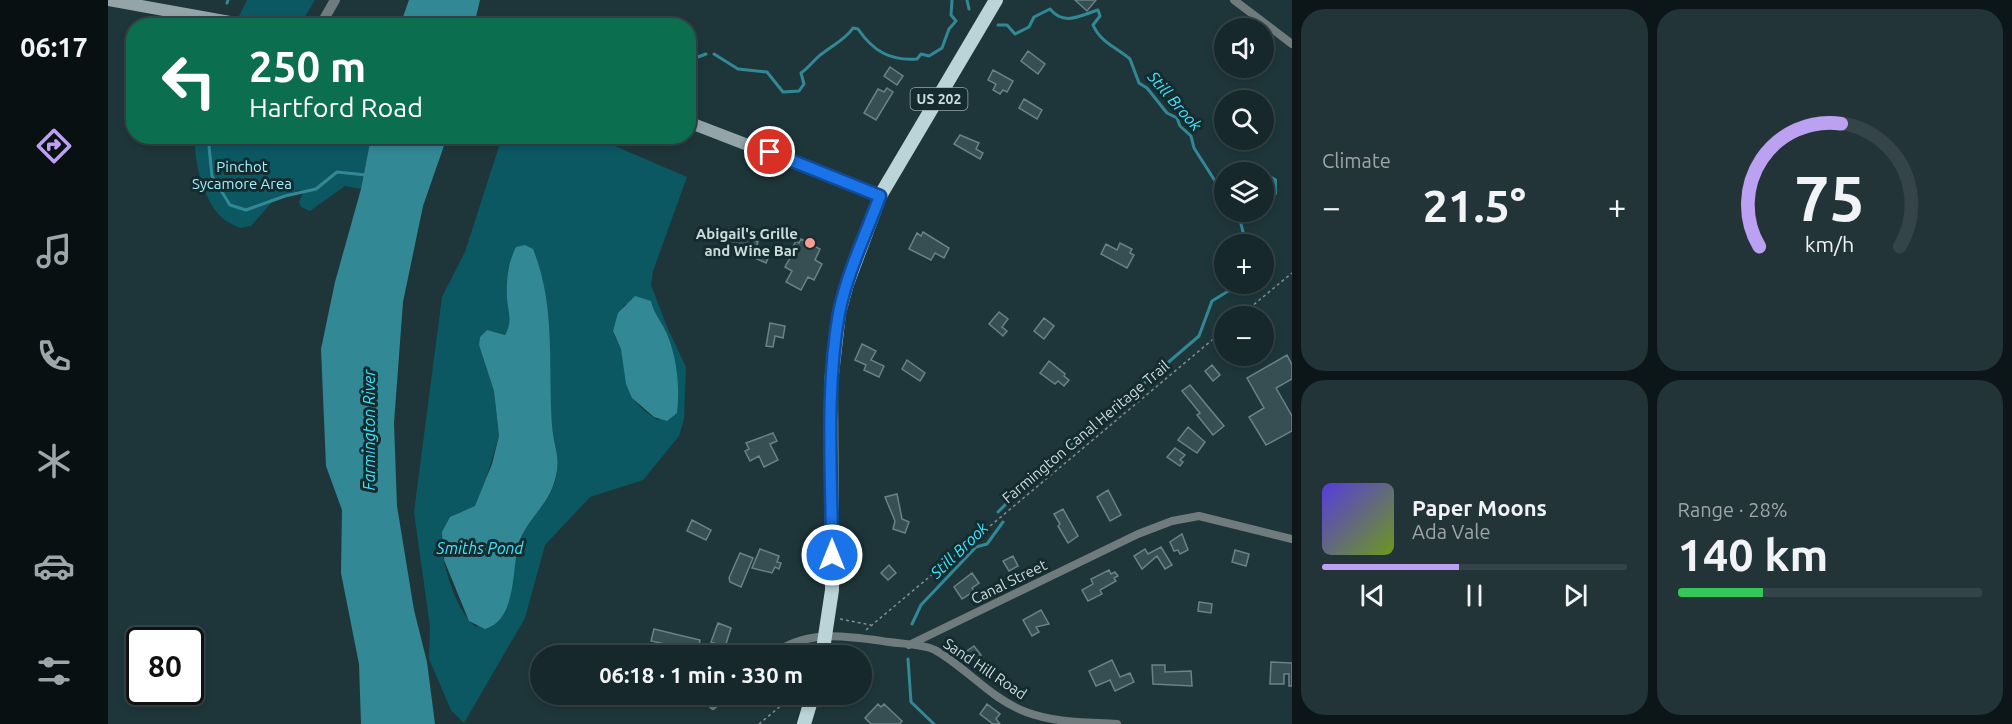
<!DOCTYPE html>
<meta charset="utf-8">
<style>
body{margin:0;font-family:Ubuntu,sans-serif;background:#233438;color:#f1f3f6;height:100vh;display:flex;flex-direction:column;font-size:22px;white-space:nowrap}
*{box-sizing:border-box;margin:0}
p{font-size:20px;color:#9ea6a9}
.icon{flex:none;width:33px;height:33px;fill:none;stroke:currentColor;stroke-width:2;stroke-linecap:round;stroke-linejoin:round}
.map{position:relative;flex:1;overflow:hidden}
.panel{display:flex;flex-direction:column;gap:9px;padding:9px;background:#0c1618;width:720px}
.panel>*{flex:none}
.top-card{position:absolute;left:18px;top:18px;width:570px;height:126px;border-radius:24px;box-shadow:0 3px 9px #0003,0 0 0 2px #354448;background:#0b6e4f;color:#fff;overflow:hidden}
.fabs{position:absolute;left:1106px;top:18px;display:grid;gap:12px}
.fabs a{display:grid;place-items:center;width:60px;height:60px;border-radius:50%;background:#16282c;box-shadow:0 3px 9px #0003,0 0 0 2px #354448;font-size:30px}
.speed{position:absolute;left:18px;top:627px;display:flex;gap:12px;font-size:30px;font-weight:700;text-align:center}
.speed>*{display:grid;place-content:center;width:78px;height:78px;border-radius:50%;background:#16282c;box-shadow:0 3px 9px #0003,0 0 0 2px #354448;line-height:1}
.speed .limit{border:3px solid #111;border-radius:9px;background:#fff;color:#111}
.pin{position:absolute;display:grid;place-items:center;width:51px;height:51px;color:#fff;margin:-26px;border:3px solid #fff;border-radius:50%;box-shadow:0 2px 6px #0007}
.me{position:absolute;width:66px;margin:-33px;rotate:0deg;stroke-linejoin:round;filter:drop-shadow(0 0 4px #0008)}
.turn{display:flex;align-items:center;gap:21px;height:126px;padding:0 24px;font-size:27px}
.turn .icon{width:78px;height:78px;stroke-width:2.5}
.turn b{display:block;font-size:42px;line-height:51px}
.big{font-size:45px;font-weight:700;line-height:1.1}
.panel .tile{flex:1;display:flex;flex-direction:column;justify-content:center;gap:9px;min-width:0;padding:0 21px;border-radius:24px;background:#233438}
.panel .dial{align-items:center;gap:0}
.dial svg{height:156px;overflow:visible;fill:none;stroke:#354448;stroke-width:7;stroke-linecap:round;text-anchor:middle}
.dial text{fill:#f1f3f6;stroke:none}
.song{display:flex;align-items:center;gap:18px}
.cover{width:72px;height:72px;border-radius:9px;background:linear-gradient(135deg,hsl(250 70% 55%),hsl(80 70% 35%))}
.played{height:6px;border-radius:3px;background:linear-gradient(90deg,#bca0f2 45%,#354448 45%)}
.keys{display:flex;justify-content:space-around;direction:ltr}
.heat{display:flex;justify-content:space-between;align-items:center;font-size:33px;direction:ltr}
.charge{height:9px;border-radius:4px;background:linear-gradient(90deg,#34c759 28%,#354448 0)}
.panel .tiles{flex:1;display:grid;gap:9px;grid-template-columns:repeat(2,1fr)}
.trip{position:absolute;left:422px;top:645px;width:342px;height:60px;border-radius:30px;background:#16282c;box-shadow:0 3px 9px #0003,0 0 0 2px #354448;font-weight:700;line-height:60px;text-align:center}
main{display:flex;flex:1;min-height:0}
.dock{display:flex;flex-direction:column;width:108px;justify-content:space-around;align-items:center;background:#091012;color:#9ea6a9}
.dock .icon{width:42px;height:42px}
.dock .selected{color:#bca0f2}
.dock b{font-size:27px;color:#f1f3f6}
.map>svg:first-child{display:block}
.green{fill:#0b5863;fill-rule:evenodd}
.water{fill:#338896}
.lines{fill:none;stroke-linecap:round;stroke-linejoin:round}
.stream{stroke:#338896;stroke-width:3}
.building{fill:#374f53;stroke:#698287;stroke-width:1.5}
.path{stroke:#7e9093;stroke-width:1.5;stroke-dasharray:3 3;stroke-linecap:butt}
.minor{stroke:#707b7d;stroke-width:8}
.tertiary{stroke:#707b7d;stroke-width:10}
.secondary{stroke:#93a5a8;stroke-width:12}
.trunk{stroke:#bad4d8;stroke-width:14}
.route-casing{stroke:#114b97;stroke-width:15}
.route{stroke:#1a73e8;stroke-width:10}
.poi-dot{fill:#f59d8e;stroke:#142c30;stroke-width:2}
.labels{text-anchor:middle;stroke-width:6;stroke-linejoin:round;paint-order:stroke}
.shield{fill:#142c30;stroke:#96a6a9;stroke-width:1.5}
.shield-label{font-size:14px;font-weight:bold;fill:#cddbdd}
.park-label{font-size:15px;fill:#a1f0fe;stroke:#142c30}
.poi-label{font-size:15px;font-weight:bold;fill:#cddbdd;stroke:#142c30;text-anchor:end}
.street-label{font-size:15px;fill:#cddbdd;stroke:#142c30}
.water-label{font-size:16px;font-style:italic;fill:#43e6ff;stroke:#142c30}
</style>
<main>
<nav class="dock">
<b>06:17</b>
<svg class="icon selected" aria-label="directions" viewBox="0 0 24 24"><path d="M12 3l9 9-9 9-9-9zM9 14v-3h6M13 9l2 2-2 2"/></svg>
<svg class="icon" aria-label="music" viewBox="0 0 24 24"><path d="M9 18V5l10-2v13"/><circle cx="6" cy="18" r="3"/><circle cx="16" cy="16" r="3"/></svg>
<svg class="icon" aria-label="phone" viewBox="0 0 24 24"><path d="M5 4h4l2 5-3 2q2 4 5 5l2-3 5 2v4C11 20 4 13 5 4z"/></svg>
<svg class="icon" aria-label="climate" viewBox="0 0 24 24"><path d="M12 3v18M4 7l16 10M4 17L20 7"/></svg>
<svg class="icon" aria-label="car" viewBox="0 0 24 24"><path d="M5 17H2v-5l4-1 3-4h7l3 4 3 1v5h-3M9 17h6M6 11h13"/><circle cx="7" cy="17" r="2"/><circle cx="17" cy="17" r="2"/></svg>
<svg class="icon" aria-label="filters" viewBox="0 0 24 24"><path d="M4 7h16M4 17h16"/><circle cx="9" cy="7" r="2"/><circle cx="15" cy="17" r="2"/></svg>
</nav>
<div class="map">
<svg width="1184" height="724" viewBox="0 0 1184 724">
<rect width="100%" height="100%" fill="#1e363a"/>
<path class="green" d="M139,0H207L192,25L126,26Z
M87,137H263L253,189L237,186L202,211L193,207L191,202L195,193L191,190L165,201L143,226L132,228C125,225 117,221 112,216C94,196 86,162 87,137Z
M394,137H486L579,177L545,271L543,285L559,327L578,367L576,419L571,436L535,480L482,497L437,545L417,618L356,723L343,710L321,659L322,627L306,512L334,297L357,252ZM425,249C448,306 438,367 444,426C447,450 453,460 446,485C439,504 423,517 414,535C407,548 402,586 400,602L368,627C349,612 338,574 334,551L350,513L367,507L372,499L391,436L386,391L371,345L372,337L379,330L397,335L402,327L399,281L404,255ZM543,301C546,314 554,322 559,334C570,358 567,383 569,409L550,420C507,393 527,382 513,348C510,342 507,338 505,331L516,305Z"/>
<path class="water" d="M301,0H372L366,25H292Z
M263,137H339L315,206L295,302L286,423L289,506L306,610L319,662L327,724H253L251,664L233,573L234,510L218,466L213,349L227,282L253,189Z
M1130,170H1153L1169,179V194L1163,200L1155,203V172H1126Z
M417,245L425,249C448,305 440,366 444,425C446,450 454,457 446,483C439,507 416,522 410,546C404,571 408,621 377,629L361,621L336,560L334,532L342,517L367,506L384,464L391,436L386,391L371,345L372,337L379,330L397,335C405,322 400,312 399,298C398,281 400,262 408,247Z
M527,296L543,301C546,314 554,322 559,334C569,357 572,388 569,413L559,421L546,417L524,398L518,384L513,349L505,331L510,313Z"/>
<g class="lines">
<path class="stream" d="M859,0L861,9
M119,3L120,0
M890,25H899L907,34L921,27L926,17L942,9C956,26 971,16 990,10L992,16L985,25C993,43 1008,47 1022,59L1031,83L1039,88L1059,113L1069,118L1072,126L1083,136L1086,148L1116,195
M580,54L590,57L598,54
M606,54L630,69L659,72L675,92L691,91L696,84L693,73C702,67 707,58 715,53C725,45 738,39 745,28L750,29C765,51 782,61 809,59L813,54L821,56L834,48L841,29L848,21L843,15L844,0
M100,136L104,176L122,205L138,210L177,196L208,189L229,172L258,175
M1130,212L1138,244
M890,512L916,486L1091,336L1104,301L1122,290L1124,284
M804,624L813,605L868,547L879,544L895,522
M800,659L803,702L826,724"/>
</g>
<path class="building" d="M967,0H988L979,11Z
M920,51L937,64L930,74L913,61Z
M782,67L795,76L789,85L776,76Z
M885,70L905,81L899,92L895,90L892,94L885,90L888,84L880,80Z
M779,88L785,92L768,120L756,113L770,89L776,92Z
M916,99L934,110L929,119L911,108Z
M852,135L871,143L868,149L875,153L872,159L846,144Z
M621,229L650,242L648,247L662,254L658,263L614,243Z
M815,232L841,248L836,258L827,253L823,260L801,249L809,233L813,236Z
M693,239L712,249L707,260L714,264L706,280L700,277L693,290L678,282L684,271L677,267L687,249L684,248L688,241L691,243Z
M1012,243L1024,249L1022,253L1026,255L1019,268L993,254L998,244L1009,250Z
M891,312L900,319L894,327L899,331L895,336L881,324Z
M936,318L946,326L936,339L926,331Z
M662,323L677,326L675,338L667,336L665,347L658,346Z
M754,344L768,351L763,360L776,366L771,377L756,370L758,365L747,360Z
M1179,355L1184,365V379L1168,388L1184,416V431L1158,445L1141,417L1156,408L1139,378Z
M799,360L817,373L812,381L794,369Z
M941,361L957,374L956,376L961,380L956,386L950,381L947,384L932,373Z
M1104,365L1112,375L1105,381L1097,371Z
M1082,385L1116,426L1105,435L1089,415L1092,413L1074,391Z
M1080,427L1097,442L1089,453L1070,440Z
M665,433L669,441L662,444L670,460L656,467L651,456L642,461L637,451L641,449L638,443Z
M1067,448L1077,455L1072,460L1075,462L1072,466L1059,457Z
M1000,490L1013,515L1002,521L989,497Z
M789,494L794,519L801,522L797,533L785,529L787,521L777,497Z
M955,509L970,536L960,543L950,526L952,524L946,514Z
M584,520L603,530L598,540L579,531Z
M1074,534L1080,550L1072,554L1070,550L1066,551L1062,542Z
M1053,547L1064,565L1057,569L1049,556L1034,569L1026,556L1037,549L1040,554Z
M652,549L671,556L669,562L673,563L671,569L667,567L664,573L644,568Z
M1127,550L1141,554L1138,566L1124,562Z
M632,553L645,558L633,587L622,582L621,578Z
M905,556L910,566L901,571L895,561Z
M781,565L788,573L780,580L773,573Z
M1001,570L1003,574L1007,572L1010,576L1006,578L1008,581L992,590L994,594L980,601L974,590L985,584L983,579Z
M864,573L871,583L864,588L866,591L854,599L846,587Z
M1091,602L1104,604L1103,613L1090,611Z
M933,610L941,624L928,627L931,632L924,636L915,620Z
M610,623L623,628L617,647L603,642Z
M546,629L592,640L590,651L543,641Z
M866,646L873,655L863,662L856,653Z
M1004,660L1012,677L1022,673L1026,682L1007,691L1002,680L988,686L981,671Z
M1163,662L1184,663V686H1181V674H1176V684H1162Z
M1044,665H1057V672L1083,671L1084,686L1045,684Z
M770,704L773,707L776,704L794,721L792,724H763L757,718Z
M879,704L892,714L888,719L892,724H885L872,714Z"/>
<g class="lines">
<path class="path" d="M257,136L262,141
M1132,316L1184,273
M732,619L763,625
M758,630L1116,330
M698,656L700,648
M651,724L687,694"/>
<path class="minor" d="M1126,0L1184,44
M801,645L1030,534L1064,521L1091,516L1184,539
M662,656C699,628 739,636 781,642C795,644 815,644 827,650C859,668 883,699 918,712C947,723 979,722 1009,724
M605,706L617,694"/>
<path class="tertiary" d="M212,26L227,0"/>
<path class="secondary" d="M0,0L144,26
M580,122L772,196"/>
<path class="trunk" d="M714,656L724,590L723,383L731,313L739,284L772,196L888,0
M696,724L705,694"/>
</g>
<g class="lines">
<g class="route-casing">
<path id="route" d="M662,152L772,196C758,234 739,273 731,313C717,392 724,475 724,555"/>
</g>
<use href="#route" class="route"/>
</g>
<circle class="poi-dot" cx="702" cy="243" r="6"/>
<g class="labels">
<rect class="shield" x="802.5" y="88" width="57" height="22" rx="4.5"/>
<g class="shield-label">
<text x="831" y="104">US 202</text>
</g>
<g class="park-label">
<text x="134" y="172">Pinchot<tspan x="134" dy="17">Sycamore Area</tspan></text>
</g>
<g class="poi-label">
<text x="690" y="239">Abigail's Grille<tspan x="690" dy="17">and Wine Bar</tspan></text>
</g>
<g class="street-label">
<text transform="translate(978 432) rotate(-40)" y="5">Farmington Canal Heritage Trail</text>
<text transform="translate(901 582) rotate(-26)" y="5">Canal Street</text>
<text transform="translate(877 669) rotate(34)" y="5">Sand Hill Road</text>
</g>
<g class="water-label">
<text transform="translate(1067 101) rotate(49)" y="6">Still Brook</text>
<text transform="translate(261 430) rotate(-90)" y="6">Farmington River</text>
<text x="372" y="554">Smiths Pond</text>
<text transform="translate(851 550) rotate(-44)" y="6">Still Brook</text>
</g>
</g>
</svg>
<div class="fabs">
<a><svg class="icon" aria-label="sound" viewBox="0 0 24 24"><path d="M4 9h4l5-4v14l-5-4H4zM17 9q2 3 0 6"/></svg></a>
<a><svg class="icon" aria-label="search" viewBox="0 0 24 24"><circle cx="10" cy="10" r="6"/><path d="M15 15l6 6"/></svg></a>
<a><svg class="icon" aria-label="layers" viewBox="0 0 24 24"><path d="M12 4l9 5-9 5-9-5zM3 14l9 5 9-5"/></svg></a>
<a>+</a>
<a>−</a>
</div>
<div class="speed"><div class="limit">80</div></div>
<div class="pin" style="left:662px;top:152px;background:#d93025"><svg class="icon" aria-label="arrive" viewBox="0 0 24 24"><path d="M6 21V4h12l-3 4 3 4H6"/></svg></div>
<svg class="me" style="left:724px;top:555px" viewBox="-20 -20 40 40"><circle r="17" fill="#1a73e8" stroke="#fff" stroke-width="3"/><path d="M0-11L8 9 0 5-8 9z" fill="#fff"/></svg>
<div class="trip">06:18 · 1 min · 330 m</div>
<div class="top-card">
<div class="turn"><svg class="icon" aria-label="left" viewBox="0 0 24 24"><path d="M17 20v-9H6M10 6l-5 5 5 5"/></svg><div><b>250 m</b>Hartford Road</div></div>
</div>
</div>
<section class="panel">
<div class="tiles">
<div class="tile"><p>Climate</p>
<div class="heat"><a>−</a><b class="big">21.5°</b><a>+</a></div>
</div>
<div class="tile dial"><svg viewBox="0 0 100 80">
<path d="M14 69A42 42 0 1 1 86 69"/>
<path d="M14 69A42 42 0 0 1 56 6" stroke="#bca0f2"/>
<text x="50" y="56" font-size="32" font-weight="700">75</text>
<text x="50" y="72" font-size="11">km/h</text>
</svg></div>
<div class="tile">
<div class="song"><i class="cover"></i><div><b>Paper Moons</b><p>Ada Vale</p></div></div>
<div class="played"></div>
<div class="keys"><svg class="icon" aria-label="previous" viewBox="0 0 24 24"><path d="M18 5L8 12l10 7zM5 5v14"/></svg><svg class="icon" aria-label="pause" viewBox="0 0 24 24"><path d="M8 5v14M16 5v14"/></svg><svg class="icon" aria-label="next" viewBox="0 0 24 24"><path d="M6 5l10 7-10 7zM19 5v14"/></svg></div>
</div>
<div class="tile"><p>Range · 28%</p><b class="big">140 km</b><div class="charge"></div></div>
</div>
</section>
</main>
